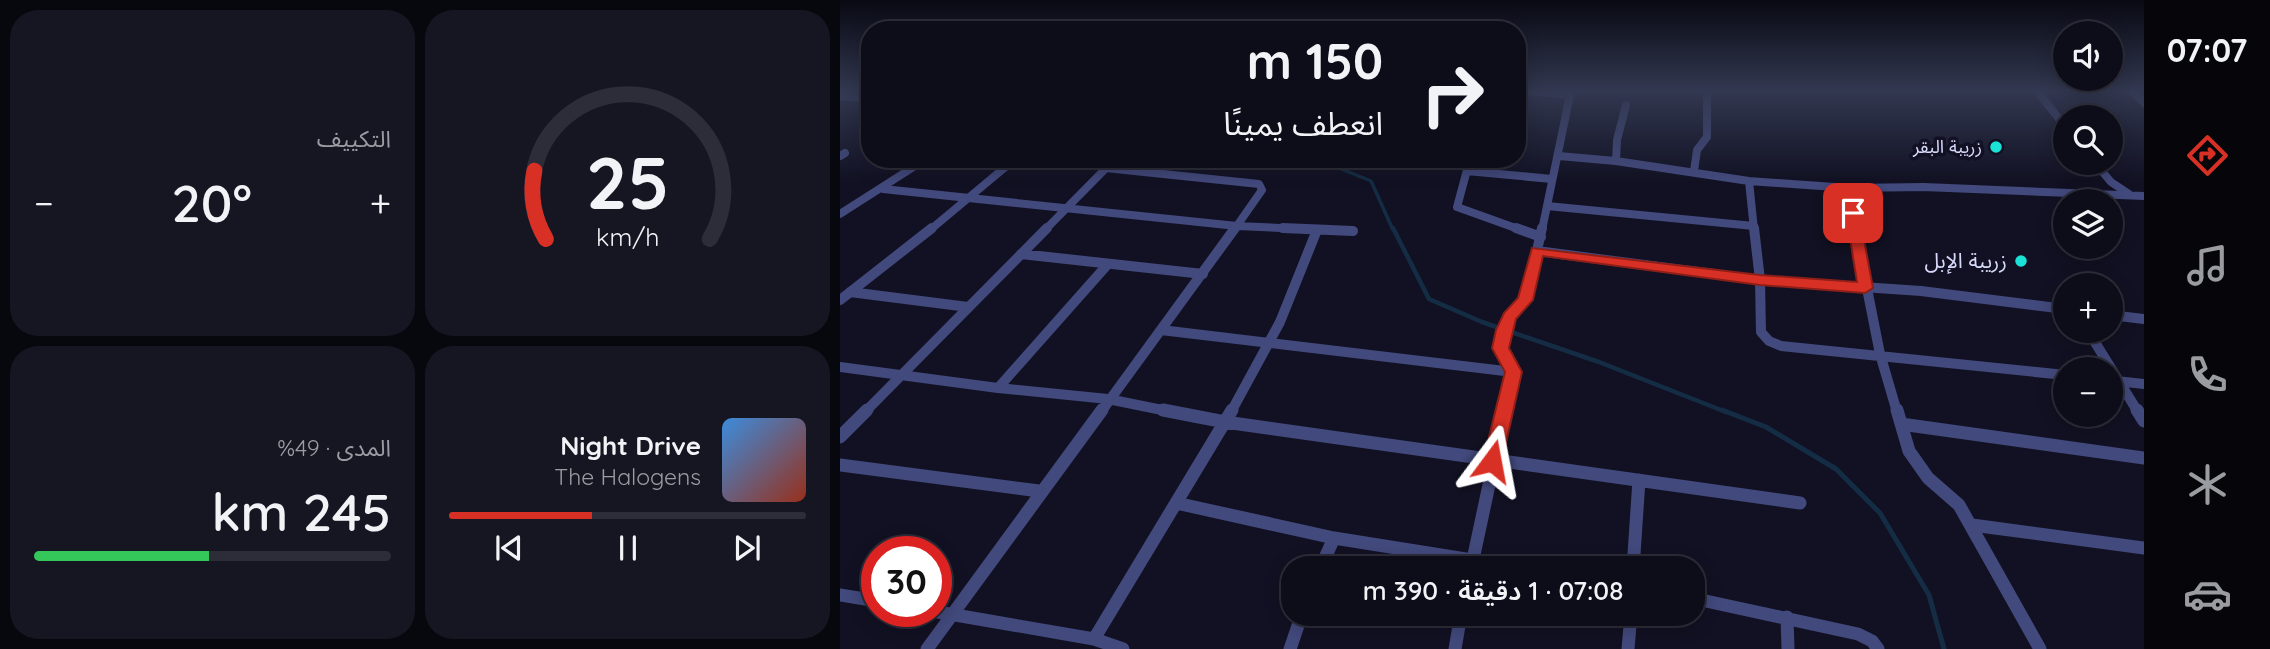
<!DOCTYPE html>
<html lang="ar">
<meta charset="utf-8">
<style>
body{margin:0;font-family:Quicksand,"Noto Sans Arabic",sans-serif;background:#161623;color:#f1f3f6;direction:rtl;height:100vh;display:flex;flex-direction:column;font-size:26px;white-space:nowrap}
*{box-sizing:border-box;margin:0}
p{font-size:23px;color:#9a9ca2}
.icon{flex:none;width:38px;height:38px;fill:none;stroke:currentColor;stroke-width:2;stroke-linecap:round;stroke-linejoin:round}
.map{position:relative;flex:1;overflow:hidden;direction:ltr}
.panel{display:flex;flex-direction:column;gap:10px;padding:10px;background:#07070e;width:840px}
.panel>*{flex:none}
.guide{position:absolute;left:21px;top:21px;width:665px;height:147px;border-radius:28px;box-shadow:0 4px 18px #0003,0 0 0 2px #2d2d39;direction:rtl;background:#0d0d1a;color:#f1f3f6;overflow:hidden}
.buttons{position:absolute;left:1213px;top:21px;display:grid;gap:14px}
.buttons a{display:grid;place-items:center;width:70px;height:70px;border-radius:50%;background:#0d0d1a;box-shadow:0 4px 18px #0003,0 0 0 2px #2d2d39;font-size:35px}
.speed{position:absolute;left:21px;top:536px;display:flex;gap:14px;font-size:35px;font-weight:700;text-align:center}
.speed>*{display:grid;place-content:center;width:91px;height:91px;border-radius:50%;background:#0d0d1a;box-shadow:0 4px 18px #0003,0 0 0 2px #2d2d39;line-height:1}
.speed .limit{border:10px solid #d22;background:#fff;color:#111}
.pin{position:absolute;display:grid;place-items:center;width:60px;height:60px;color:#fff;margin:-30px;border-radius:14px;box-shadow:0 4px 10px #0006}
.me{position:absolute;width:77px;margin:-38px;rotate:13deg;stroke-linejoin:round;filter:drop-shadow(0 0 5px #0008)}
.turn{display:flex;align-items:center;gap:24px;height:147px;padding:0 28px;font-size:32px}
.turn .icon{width:91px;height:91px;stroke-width:2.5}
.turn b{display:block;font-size:49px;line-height:60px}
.big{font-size:52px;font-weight:600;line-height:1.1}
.panel .widget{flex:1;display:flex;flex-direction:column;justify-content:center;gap:10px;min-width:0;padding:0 24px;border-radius:28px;background:#161623}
.panel .dial{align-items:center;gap:0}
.dial svg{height:182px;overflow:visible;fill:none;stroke:#2d2d39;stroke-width:7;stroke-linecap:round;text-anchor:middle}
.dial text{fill:#f1f3f6;stroke:none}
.song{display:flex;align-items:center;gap:21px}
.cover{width:84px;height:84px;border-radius:10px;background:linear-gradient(135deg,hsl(210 70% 55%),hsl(10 70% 35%))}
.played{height:7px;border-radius:4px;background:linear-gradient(90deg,#d93025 40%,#2d2d39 40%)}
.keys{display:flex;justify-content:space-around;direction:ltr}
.heat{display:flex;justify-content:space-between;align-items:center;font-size:38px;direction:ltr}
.charge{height:10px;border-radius:5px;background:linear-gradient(90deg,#34c759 49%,#2d2d39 0)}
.panel .tiles{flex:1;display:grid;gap:10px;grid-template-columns:repeat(2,1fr)}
.trip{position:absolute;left:441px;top:556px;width:424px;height:70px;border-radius:28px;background:#0d0d1a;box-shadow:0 4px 18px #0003,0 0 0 2px #2d2d39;font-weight:600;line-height:70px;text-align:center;direction:rtl}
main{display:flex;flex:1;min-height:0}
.dock{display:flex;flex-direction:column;width:126px;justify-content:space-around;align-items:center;background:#05050a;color:#9a9ca2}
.dock .icon{width:49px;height:49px}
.dock .selected{color:#d93025}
.dock b{font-size:32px;color:#f1f3f6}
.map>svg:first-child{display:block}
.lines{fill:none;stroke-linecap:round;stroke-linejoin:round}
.stream-far2{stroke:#142d44;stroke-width:3.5}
.stream-far1{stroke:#142d44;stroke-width:4.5}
.stream{stroke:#142d44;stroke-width:5}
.minor-far2{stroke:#42497c;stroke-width:8}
.minor-far1{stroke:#42497c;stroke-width:10}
.minor{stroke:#42497c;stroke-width:13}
.route{fill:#d93025;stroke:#8d1f18;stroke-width:2}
.poi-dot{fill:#1be2d6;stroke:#111123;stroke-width:2.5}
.labels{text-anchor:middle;stroke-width:7;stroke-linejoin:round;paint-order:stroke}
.far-poi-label{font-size:18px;fill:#d7d9fa;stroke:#111123;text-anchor:end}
.poi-label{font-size:21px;fill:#d7d9fa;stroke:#111123;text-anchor:end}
</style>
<main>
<nav class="dock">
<b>07:07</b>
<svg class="icon selected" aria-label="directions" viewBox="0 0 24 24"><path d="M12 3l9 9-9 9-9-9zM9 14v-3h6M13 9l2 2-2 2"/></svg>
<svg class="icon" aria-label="music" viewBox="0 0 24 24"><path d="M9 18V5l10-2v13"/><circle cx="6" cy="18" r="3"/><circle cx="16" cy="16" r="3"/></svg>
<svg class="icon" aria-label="phone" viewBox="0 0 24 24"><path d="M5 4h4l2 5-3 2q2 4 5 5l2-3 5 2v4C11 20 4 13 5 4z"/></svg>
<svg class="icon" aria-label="climate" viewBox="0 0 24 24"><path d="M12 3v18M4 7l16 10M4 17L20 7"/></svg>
<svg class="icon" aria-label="car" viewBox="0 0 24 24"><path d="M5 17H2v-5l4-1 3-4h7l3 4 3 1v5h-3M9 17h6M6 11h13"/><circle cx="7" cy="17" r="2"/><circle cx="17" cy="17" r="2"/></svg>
</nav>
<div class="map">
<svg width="1304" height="649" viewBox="0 0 1304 649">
<rect width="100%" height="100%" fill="#111123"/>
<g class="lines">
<path class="stream-far2" d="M459,159L499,168L531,181L553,230"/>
<path class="stream-far1" d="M553,228L589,299L642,322L759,362L886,412"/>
<path class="stream" d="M882,410L926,427L996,469L1040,513L1089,595L1104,649"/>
<path class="minor-far2" d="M677,90L730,95
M1196,90L1225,126
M1291,90L1304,103
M0,96L30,99
M0,156L5,153
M719,156L776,161L909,181L1009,188L1084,187L1304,196
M630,159L617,207L681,230
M776,161L777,140L786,105
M1255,163L1271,182L1289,194
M266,168L419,184L422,190L394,230
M627,171L712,179
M854,171L857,150L867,137V90
M909,181L914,230
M1009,188L1016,230
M43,189L397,226L484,230
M707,206L914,226
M0,214L86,159
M90,230L175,159
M205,230L275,159
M702,230L731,90"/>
<path class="minor-far1" d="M443,228L513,231
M676,228L701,237
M914,228L920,280L921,332L929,341L941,346L1225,375
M1015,228L1040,354L1057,412
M697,251L920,280L1081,291L1225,309
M181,254L363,274
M10,292L128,307
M0,300L92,228
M1270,315L1304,319
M321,330L673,372
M1248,331L1298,412
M0,367L158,388L268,399L332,412
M1276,381L1304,384
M158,388L268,264
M25,412L207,228
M261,412L395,228
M391,412L440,322L477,230
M665,412L673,372L664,351L663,334L670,318L686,300L702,228"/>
<path class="minor" d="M323,410L385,422L960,503
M1057,410L1069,451L1088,478L1119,505L1200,649
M1297,410L1304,421
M1061,424L1304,458
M0,437L27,410
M0,465L199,491
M336,503L494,538L632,560
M1132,525L1304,548
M480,569L494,538
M631,569L665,410
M793,569L799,480
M0,595L37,601
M852,598L1018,634L1032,641L1038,649
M92,611L254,639L283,649
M947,617L948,649
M254,639L392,410
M87,649L262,410
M450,649L462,614
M615,649L621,614
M788,649L791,614"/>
</g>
<linearGradient id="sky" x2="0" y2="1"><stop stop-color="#090913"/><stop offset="0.5" stop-color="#323850"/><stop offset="1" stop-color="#323850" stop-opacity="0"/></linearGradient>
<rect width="1304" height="181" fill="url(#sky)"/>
<path class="route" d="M1013,209L1019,213L1033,288L1025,293L920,285L703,256L693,300L676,319L669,348L682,372L662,461L659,466L652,468L645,466L643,461L665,372L652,348L656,330L664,313L678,298L692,248L920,275L1017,282L1006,213Z"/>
<g class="poi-dot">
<circle cx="1156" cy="147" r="7"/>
<circle cx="1181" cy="261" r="7"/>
</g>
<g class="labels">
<g class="far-poi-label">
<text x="1142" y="153">زريبة البقر</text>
</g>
<g class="poi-label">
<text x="1167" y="268">زريبة الإبل</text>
</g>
</g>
</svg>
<div class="buttons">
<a><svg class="icon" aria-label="sound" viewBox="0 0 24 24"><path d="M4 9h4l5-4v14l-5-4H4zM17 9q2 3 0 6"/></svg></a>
<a><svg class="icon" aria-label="search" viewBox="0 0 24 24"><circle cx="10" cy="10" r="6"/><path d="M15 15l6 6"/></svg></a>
<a><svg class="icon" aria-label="layers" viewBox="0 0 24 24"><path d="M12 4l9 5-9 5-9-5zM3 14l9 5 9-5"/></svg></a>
<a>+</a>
<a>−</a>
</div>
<div class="speed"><div class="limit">30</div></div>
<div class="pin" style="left:1013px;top:213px;background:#d93025"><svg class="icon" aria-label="arrive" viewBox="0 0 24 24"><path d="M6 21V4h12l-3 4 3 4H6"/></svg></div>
<svg class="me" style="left:652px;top:461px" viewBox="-20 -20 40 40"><path d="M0-17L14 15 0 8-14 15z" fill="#d93025" stroke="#fff" stroke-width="4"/></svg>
<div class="trip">07:08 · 1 دقيقة · 390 m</div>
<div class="guide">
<div class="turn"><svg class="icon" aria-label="right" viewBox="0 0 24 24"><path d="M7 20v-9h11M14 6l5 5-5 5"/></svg><div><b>150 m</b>انعطف يمينًا</div></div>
</div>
</div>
<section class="panel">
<div class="tiles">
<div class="widget dial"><svg viewBox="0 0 100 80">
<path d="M14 69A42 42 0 1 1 86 69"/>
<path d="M14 69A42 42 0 0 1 9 39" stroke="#d93025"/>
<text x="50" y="56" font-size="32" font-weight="700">25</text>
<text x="50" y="72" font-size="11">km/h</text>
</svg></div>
<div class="widget"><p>التكييف</p>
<div class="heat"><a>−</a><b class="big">20°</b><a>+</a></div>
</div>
<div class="widget">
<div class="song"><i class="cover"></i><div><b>Night Drive</b><p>The Halogens</p></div></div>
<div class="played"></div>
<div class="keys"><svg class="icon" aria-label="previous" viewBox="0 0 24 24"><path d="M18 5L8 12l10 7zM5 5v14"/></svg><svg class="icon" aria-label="pause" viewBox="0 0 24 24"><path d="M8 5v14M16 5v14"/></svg><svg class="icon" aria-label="next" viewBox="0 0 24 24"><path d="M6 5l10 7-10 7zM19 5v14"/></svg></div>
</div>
<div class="widget"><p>المدى · 49%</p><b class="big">245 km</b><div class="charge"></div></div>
</div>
</section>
</main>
